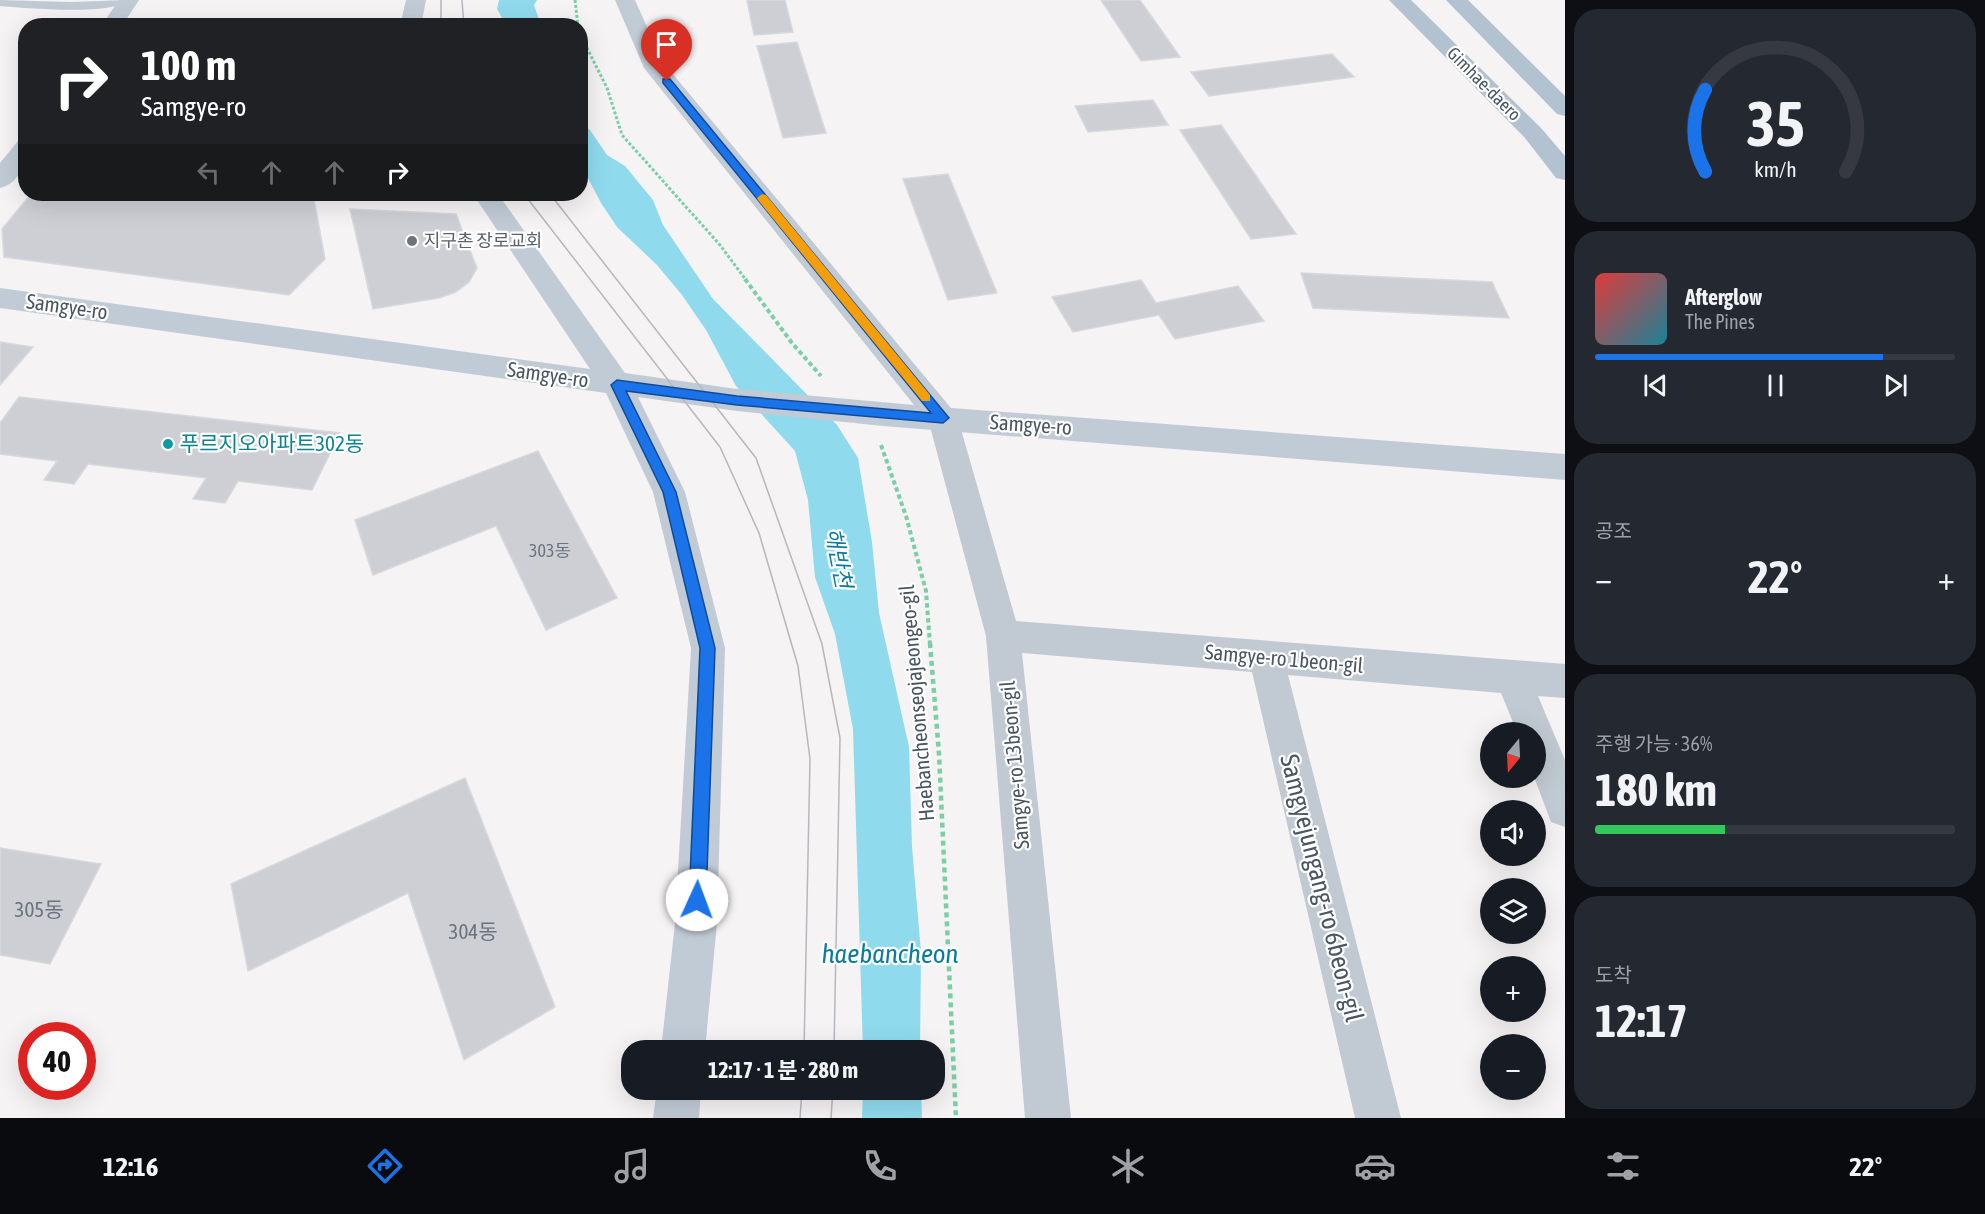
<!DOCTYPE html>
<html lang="ko">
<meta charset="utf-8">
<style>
body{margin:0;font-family:"Asap Condensed","Noto Sans KR",sans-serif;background:#242831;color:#f1f3f6;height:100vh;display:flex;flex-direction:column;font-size:22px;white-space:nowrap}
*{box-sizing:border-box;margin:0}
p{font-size:20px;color:#9ea1a6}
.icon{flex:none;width:33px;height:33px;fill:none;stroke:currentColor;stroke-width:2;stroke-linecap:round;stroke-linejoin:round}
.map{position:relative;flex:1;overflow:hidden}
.sheet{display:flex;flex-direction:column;gap:9px;padding:9px;background:#0d0f14;width:420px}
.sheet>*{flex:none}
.hud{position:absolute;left:18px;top:18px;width:570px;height:183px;border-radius:24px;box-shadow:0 6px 24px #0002;background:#202124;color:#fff;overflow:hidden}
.needle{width:39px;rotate:198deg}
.tools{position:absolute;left:1480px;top:722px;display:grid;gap:12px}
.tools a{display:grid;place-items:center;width:66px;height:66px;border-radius:50%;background:#171b24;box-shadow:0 6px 24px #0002;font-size:30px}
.speed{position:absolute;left:18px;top:1022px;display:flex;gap:12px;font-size:30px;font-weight:700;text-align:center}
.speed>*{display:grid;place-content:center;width:78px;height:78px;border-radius:50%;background:#171b24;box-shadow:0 6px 24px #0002;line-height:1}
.speed .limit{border:9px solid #d22;background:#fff;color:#111}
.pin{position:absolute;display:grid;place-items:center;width:51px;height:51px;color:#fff;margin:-62px -26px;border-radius:50% 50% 50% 0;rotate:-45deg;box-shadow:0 0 6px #0007}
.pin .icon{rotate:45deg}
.me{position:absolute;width:66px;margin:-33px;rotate:2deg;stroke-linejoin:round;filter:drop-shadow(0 0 4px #0008)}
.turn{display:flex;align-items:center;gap:21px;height:126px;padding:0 24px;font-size:27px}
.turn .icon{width:78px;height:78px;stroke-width:2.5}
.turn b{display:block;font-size:42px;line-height:51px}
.lanes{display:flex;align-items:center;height:57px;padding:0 24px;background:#0003;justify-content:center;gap:30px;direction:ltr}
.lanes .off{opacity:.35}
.big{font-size:45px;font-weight:700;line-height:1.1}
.sheet .card{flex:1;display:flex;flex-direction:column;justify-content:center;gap:9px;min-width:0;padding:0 21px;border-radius:24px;background:#242831}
.sheet .dial{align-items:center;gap:0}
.dial svg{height:156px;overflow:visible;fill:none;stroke:#363941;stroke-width:7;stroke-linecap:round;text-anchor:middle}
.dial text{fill:#f1f3f6;stroke:none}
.song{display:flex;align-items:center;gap:18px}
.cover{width:72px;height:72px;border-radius:9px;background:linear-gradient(135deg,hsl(0 70% 55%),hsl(190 70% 35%))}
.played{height:6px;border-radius:3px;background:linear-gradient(90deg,#1a73e8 80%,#363941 80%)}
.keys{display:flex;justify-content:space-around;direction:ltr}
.heat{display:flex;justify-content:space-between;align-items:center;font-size:33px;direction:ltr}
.charge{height:9px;border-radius:4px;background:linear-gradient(90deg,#34c759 36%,#363941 0)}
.trip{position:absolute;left:621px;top:1040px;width:324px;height:60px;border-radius:24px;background:#171b24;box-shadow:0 6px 24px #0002;font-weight:700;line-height:60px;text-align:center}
.tab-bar{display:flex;height:96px;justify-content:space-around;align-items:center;background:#090b0e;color:#9ea1a6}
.tab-bar .icon{width:42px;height:42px}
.tab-bar .active{color:#1a73e8}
.tab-bar b{font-size:27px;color:#f1f3f6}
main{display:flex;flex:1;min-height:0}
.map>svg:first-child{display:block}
.water{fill:#90daee}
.building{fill:#cdcfd5;stroke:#d7d9de;stroke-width:1.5}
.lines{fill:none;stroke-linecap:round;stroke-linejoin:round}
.path-far2{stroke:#7ad0a6;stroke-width:3;stroke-dasharray:3 2;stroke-linecap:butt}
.path-far1{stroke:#7ad0a6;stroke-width:4;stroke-dasharray:4.5 3;stroke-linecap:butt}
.path{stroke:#7ad0a6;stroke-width:4.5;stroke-dasharray:5 4;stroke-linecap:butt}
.lane{fill:#c1cad2;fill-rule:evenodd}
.street{fill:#c1cad2;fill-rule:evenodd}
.secondary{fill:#c1cbd6;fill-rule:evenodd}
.primary{fill:#b3c2d1;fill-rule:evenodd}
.tram{stroke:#b5b8bd;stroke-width:1.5}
.route{fill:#1a73e8;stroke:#114b97;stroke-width:1.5}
.slow{fill:#f59e0b}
.worship-dot{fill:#6b7280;stroke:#fff;stroke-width:2}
.culture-dot{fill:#0f9aa8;stroke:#fff;stroke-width:2}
.labels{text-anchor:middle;stroke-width:4.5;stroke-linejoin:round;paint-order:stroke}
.far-street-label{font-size:18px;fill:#4a5661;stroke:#fff}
.far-worship-label{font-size:18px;fill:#5b616d;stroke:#fff;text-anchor:start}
.number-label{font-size:18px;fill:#6b747e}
.street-label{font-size:21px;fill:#4a5661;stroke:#fff}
.culture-label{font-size:21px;fill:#0d838f;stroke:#fff;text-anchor:start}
.near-number-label{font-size:21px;fill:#6b747e}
.water-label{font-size:22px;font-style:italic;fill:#0c7c9b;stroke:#fff}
.near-street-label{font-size:26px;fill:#4a5661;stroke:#fff}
.near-water-label{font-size:27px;font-style:italic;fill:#0c7c9b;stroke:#fff}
</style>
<main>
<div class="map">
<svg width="1565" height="1118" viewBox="0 0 1565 1118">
<rect width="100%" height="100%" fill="#f5f3f3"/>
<path class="water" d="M499,0H537L534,5L541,25H506L497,9Z
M580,122L590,130L607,155L625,166L653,200L663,225L713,299L837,425L858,458L872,542L879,613L909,747L912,847L921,952L920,1050H863L853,729L835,634L815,577L808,500L795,451L736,386L706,330L682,295L657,265L617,227L601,203L581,165Z
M863,1089H921L922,1118H862Z"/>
<path class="building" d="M747,0H785L793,32L754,35Z
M1101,0H1140L1180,57L1141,61Z
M797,42L826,133L783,138L757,46Z
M1332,54L1354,77L1209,96L1191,72Z
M1153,100L1168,125L1088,132L1075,106Z
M1221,125L1296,234L1251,239L1180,130Z
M948,174L997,293L948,300L903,179Z
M31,194H313L325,259L289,295L4,257L2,229Z
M350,209L456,214L477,268L469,282L456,292L439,298L373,309Z
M1301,273L1492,282L1509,318L1313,308Z
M1141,280L1156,303L1238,286L1264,321L1175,339L1159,315L1073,332L1052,297Z
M0,342L33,347L0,385Z
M19,397L340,433L312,490L238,481L225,503L193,499L206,478L88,464L74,484L44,480L57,461L0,454V423Z
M538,451L617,598L546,630L496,526L373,575L355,520Z
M465,778L555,1007L464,1060L408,893L248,971L231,884Z
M0,848L101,864L50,964L0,955Z"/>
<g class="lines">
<path class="path-far2" d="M575,0L578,26
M580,34L607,88L622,135L720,245L746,280"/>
<path class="path-far1" d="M745,279L792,343L821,376
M881,445L906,516L926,591L930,645"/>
<path class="path" d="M930,643L939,754L956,1118"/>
<path class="lane" d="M0,0L70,2L128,0C114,16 23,8 0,6Z"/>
<path class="street" d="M943,407L954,411L958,419L1016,621L1565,664V698L1538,696L1565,760V827L1551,822L1534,777H1536V732H1517L1501,693L1288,675L1401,1118H1355L1252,672L1022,653L1071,1118H1025L986,636L928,419L932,411Z"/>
<path class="secondary" d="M119,0H139L122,26H101Z
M406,0H426L421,26H400Z
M615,0H635L662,61L951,408L1565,454V480L883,426L737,411L638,397L685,492L725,648L717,923L705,1050H661L675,923L691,648L653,492L606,393L0,308V288L590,369L473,194H498L625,373L737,389L914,405L644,68Z
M26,139C26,159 23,182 0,188V163L18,141Z
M657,1089H701L699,1118H653Z"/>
<path class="primary" d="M1389,0H1411L1541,128L1565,156V180L1556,178L1525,138Z
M1446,0H1468L1565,96V116L1557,114Z"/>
<path class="tram" d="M441,0V26
M462,0L464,26
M524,194L720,447L759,533L798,666L810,759L804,1050
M550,194L756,458L822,644L840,738L834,1050
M800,1118L802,1089
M831,1118L833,1089"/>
</g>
<path class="route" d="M663,79H670L949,418L943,423L737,405L626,391L676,492L715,648L706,900L703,906L697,908L691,906L689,900L700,648L663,492L611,385L617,380L737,396L931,413L663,83Z"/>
<path class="slow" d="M762,194L766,195L930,395V401H922L758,200L757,198Z"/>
<circle class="worship-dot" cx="412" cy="241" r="6"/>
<circle class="culture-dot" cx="168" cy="444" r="6"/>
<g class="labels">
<g class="far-street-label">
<text transform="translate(1484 84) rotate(45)" y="6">Gimhae-daero</text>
</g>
<g class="far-worship-label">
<text x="424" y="247">지구촌 장로교회</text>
</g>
<g class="number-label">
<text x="550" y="557">303동</text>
</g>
<g class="street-label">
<text transform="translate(67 307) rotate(8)" y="7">Samgye-ro</text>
<text transform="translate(548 375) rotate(8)" y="7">Samgye-ro</text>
<text transform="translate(1031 425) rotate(4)" y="7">Samgye-ro</text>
<text transform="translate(1284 659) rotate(5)" y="7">Samgye-ro 1beon-gil</text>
<text transform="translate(917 703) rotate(-95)" y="7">Haebancheonseojajeongeo-gil</text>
<text transform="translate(1015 765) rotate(-95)" y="7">Samgye-ro 13beon-gil</text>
</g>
<g class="culture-label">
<text x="180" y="451">푸르지오아파트302동</text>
</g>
<g class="near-number-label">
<text x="39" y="917">305동</text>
<text x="473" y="939">304동</text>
</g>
<g class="water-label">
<text transform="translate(839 558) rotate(79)" y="8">해반천</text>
</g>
<g class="near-street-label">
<text transform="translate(1322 888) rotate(76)" y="9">Samgyejungang-ro 6beon-gil</text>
</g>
<g class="near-water-label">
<text x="890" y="963">haebancheon</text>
</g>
</g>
</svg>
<div class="tools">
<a><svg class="needle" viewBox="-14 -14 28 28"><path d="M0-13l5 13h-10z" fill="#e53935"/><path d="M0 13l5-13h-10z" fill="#9ea1a6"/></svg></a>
<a><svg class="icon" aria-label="sound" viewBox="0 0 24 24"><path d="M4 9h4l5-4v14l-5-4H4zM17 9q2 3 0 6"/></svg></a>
<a><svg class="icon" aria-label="layers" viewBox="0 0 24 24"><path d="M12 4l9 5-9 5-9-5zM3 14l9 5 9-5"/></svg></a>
<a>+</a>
<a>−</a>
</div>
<div class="speed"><div class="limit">40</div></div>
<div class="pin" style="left:667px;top:81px;background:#d93025"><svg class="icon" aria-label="arrive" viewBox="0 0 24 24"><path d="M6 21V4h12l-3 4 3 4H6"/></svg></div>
<svg class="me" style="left:697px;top:900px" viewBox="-20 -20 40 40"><circle r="19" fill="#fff"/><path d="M0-13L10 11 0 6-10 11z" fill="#1a73e8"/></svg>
<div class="trip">12:17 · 1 분 · 280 m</div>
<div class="hud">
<div class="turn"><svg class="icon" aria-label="right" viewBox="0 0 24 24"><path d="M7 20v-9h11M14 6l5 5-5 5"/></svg><div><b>100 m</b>Samgye-ro</div></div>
<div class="lanes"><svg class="icon off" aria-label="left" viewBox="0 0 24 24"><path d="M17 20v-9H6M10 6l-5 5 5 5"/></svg><svg class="icon off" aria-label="ahead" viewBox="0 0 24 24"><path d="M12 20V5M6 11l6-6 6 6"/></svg><svg class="icon off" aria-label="ahead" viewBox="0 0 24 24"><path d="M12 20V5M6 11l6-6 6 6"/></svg><svg class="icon" aria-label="right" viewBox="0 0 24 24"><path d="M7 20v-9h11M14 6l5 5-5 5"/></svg></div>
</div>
</div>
<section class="sheet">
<div class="card dial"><svg viewBox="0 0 100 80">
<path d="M14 69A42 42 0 1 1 86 69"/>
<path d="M14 69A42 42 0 0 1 14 27" stroke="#1a73e8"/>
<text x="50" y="56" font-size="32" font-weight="700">35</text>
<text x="50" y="72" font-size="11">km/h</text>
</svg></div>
<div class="card">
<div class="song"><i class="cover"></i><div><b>Afterglow</b><p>The Pines</p></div></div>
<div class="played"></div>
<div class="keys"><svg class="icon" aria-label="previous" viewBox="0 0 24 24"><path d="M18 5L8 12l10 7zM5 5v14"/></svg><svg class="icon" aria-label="pause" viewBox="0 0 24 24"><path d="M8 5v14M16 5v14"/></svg><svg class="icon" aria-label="next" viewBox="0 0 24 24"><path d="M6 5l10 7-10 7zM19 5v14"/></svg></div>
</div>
<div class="card"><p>공조</p>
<div class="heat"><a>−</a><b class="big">22°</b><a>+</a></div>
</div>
<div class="card"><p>주행 가능 · 36%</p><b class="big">180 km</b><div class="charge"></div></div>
<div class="card"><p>도착</p><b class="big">12:17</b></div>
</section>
</main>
<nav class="tab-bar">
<b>12:16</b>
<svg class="icon active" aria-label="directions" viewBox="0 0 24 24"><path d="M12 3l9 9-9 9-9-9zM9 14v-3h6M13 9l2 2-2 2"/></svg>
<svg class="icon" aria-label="music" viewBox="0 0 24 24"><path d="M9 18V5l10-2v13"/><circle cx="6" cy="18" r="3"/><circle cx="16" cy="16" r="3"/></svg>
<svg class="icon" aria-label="phone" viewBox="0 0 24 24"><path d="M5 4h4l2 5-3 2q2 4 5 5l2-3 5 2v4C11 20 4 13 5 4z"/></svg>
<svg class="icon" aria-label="climate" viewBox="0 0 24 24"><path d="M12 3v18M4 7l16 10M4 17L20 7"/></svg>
<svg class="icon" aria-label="car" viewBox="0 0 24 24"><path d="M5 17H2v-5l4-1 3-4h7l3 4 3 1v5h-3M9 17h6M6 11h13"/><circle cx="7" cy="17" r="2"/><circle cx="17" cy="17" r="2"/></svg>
<svg class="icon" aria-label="filters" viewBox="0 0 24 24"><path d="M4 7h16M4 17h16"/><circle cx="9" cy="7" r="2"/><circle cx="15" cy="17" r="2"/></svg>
<b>22°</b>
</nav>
